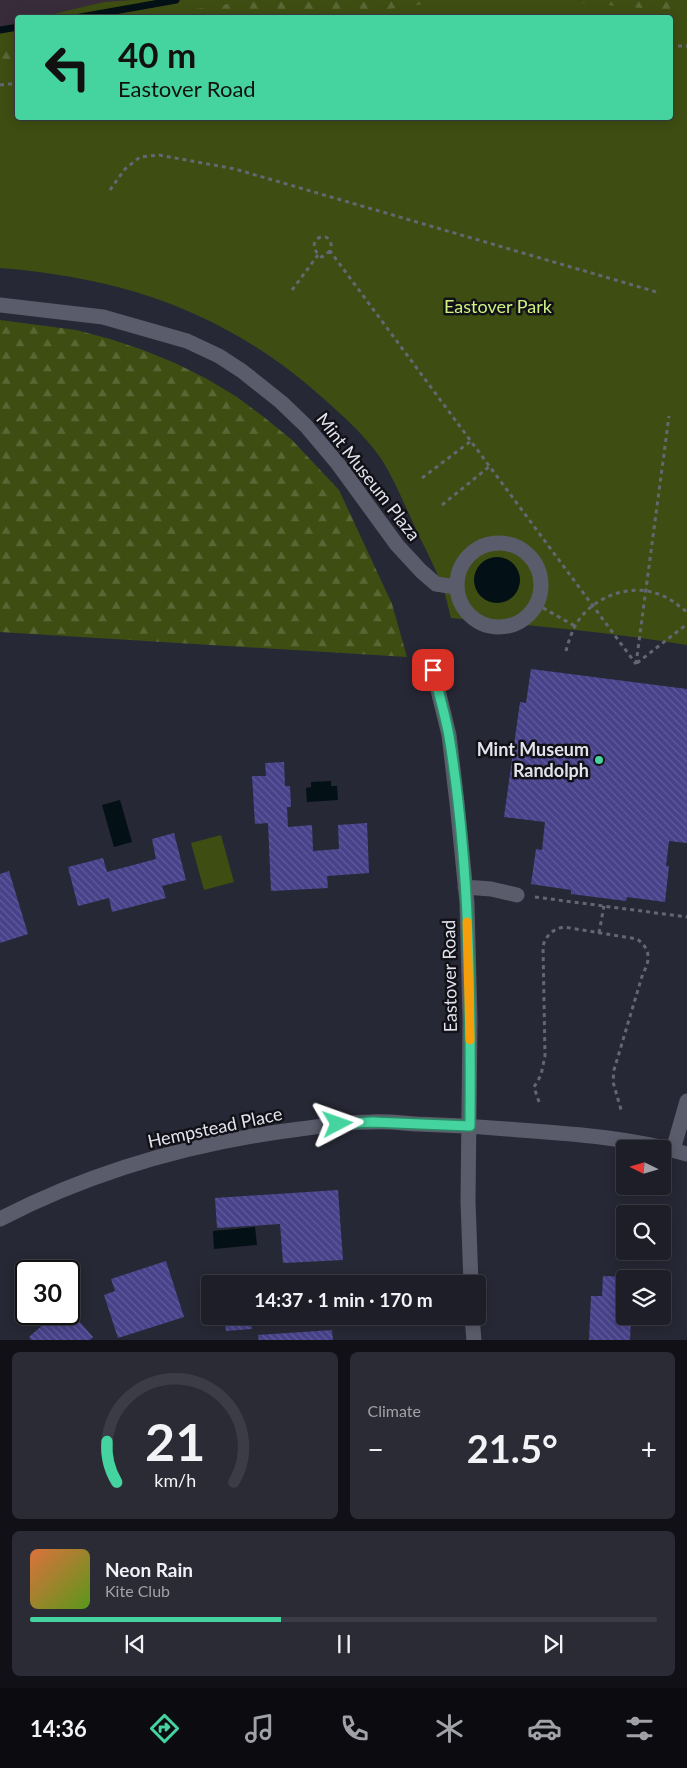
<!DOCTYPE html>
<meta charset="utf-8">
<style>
body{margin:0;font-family:Lato,sans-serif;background:#2a2b34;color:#f1f3f6;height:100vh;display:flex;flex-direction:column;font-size:19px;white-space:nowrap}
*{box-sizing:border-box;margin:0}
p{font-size:16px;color:#a0a2a8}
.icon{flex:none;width:28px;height:28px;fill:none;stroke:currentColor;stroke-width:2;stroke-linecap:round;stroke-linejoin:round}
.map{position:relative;height:1340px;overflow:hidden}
.drawer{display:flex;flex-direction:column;gap:12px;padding:12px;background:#101016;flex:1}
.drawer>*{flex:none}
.guide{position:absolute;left:15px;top:15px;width:658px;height:105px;border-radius:5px;box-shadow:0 2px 12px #0003,0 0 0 1px #3b3c45;background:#45d49f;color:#111;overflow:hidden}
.needle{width:32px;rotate:275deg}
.buttons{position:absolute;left:616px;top:1140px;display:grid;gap:10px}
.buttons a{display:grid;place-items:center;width:55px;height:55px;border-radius:5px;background:#1d1e28;box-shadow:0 2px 12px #0003,0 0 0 1px #3b3c45;font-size:25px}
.speed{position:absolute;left:15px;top:1260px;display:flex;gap:10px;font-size:25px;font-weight:700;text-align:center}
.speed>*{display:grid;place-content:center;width:65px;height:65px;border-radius:50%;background:#1d1e28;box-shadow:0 2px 12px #0003,0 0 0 1px #3b3c45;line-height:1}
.speed .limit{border:2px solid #111;border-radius:8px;background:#fff;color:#111}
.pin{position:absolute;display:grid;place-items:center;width:42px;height:42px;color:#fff;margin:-21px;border-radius:10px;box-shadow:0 2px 8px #0006}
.me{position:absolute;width:55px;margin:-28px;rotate:86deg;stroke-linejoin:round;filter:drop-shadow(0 0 4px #0008)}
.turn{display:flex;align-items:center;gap:18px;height:105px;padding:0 20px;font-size:22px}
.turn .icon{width:65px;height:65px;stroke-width:2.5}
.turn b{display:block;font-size:35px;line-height:42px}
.big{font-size:38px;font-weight:700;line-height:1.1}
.drawer .tile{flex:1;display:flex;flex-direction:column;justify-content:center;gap:8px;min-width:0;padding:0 18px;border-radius:8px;background:#2a2b34}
.drawer .dial{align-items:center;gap:0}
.dial svg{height:130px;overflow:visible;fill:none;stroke:#3b3c45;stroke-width:7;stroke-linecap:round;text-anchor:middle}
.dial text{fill:#f1f3f6;stroke:none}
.song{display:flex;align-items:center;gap:15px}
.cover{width:60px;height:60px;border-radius:8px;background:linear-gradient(135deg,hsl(20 70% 55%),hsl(90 70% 35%))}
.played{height:5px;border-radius:2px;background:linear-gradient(90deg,#45d49f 40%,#3b3c45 40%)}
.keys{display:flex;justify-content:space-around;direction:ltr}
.heat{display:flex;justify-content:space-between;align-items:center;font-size:28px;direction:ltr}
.drawer .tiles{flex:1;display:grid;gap:12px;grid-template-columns:1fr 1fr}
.tile:last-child{grid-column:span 2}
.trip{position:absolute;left:201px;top:1275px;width:285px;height:50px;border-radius:5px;background:#1d1e28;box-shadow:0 2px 12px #0003,0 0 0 1px #3b3c45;font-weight:700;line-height:50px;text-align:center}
.tabs{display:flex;height:80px;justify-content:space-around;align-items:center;background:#0c0c10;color:#a0a2a8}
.tabs .icon{width:35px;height:35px}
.tabs .current{color:#45d49f}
.tabs b{font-size:22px;color:#f1f3f6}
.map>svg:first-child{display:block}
.commercial{fill:#382c3a}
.green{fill:#3e4e12}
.forest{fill:url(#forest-firs)}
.water{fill:#031015}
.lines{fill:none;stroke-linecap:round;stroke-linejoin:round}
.stream{stroke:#031015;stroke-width:7}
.building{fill:url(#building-back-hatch)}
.path{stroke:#656671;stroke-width:3;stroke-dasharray:4 4;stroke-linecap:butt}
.minor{stroke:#5b5c6b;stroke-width:15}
.route-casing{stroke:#2d8a67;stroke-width:12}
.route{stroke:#45d49f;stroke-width:9}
.slow{stroke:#f59e0b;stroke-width:9}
.poi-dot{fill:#45d49f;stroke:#111117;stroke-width:2}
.labels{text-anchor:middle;stroke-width:5;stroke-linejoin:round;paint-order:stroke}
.park-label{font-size:18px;fill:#cef280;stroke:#111117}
.street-label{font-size:18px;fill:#e2e3ec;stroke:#111117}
.poi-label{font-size:18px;font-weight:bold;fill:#e2e3ec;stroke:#111117;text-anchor:end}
</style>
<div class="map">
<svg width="687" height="1341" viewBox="0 0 687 1341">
<defs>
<pattern id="forest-firs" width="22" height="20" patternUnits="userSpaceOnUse" patternTransform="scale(1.25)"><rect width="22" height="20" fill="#3e4e12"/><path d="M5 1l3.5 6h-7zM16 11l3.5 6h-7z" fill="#5a6735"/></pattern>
<pattern id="building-back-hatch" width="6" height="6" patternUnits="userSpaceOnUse" patternTransform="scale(1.25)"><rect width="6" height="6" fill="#47428a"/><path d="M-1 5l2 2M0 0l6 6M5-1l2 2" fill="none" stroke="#615d9b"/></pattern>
</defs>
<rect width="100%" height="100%" fill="#272835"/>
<path class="commercial" d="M0,0H133L104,2L40,17L18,18L17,23L0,27Z"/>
<path class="green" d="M133,0H687V645C609,632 530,625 451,618C448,607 446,596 442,585C433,562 420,539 410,516C400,495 391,472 377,453C362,433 342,415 324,399C228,313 126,278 0,268V27L17,23L18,118H670V18L40,17L104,2Z
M221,835L234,882L204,890L191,843Z"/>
<path class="forest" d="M255,0H453L325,18L143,17Z
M551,0H687V12Z
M17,37V60L0,62V40Z
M0,320L76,330L110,339L143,350L175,363L207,379L237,397L265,418L292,440L339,490L392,604L407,657L0,632Z"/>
<path class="water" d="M474 580a23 23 0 1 1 46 0a23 23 0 1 1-46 0Z
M331,781V786H337L338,800L307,802L306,788L311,787V782Z
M120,800L132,842L114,847L102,805Z
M255,1227L257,1245L214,1249L213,1231Z"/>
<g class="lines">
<path class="stream" d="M75,18L176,0
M0,30L18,27"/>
</g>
<path class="building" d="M531,669L687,689V843L669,841L666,866H669L665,902L627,897L626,901L571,894V890L531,884L536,849L542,850L545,822L504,817L520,702L526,703Z
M284,762L285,786H290L291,807H287L288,827L312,825L313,851L339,849L338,825L367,823L369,873L327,876L328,888L271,891L268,823L255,824L252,776H266L265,763Z
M174,833L186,880L162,886L166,898L112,912L109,898L78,906L68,867L103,858L107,872L156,859L152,839Z
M9,871L28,934L0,943V874Z
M338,1190L343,1260L283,1263L280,1224L217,1228L215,1198Z
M166,1261L184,1317L118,1338L104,1295L115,1291L111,1279Z
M603,1276L630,1277V1279H625V1316H631L630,1341H589L591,1296H602Z
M69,1310L93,1337L89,1341H32L29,1337L55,1314H69Z
M224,1316H251L252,1329L226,1331Z
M332,1330L333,1341H259L258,1335Z"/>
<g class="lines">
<path class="path" d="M670,46H687
M0,85L18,83
M110,190L125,169L140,157L159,155L235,169L660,293
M330,251L322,257C314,253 310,240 321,237C330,235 333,245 330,251L636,664
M292,290L318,255
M422,478L471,441
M442,505L490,466
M536,604L575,626
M566,651C568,643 571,634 575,626C591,597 630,582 661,595C671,599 679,606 687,612
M637,663L687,624
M636,664L669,416
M535,897L687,917
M599,933L604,906
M539,1102L534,1087L541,1075L545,1056L543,946C546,935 553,929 564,927L637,939C650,948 651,960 643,973L614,1070L613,1082L622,1113"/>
<path class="minor" d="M0,305L103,317L187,341L219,356L242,371L281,402L306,426L338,464L397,545L421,571L436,584L456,587
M457 585a42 42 0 1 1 84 0a42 42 0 1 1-84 0Z
M433,670L449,735L457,803L467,903L470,1020L468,1201L471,1284
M465,887L491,889L517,895
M673,1150L687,1101
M0,1219C93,1171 196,1142 300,1129C323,1126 347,1122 371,1122C386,1121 402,1123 417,1124C451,1125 485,1127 519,1130C575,1134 632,1138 687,1154
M472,1316L474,1341"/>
</g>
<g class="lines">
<g class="route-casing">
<path id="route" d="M338,1124L372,1122L470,1126C471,996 470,865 449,736C445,714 438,691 433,670"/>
</g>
<use href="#route" class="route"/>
<path class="slow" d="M467,922L470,1040"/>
</g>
<circle class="poi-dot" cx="599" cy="760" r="5"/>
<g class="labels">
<g class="park-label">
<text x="498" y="313">Eastover Park</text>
</g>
<g class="street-label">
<text transform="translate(368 477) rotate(52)" y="6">Mint Museum Plaza</text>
<text transform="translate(450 976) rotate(-91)" y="6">Eastover Road</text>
<text transform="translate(215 1128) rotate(-12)" y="6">Hempstead Place</text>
</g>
<g class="poi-label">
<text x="589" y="756">Mint Museum<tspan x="589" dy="21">Randolph</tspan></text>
</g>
</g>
</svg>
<div class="buttons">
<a><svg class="needle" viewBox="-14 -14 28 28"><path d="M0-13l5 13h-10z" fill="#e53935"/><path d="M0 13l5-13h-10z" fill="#a0a2a8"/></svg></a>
<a><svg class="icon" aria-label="search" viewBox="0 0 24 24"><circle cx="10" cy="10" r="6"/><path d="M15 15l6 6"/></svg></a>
<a><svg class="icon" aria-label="layers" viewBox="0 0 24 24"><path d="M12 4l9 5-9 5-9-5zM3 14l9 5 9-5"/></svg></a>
</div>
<div class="speed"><div class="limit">30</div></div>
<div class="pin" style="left:433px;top:670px;background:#d93025"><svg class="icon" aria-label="arrive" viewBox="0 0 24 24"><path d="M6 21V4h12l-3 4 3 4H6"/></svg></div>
<svg class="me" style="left:338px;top:1124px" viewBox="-20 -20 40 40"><path d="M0-17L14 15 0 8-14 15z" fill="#45d49f" stroke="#fff" stroke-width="4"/></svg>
<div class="trip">14:37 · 1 min · 170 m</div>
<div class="guide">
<div class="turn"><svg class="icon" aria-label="left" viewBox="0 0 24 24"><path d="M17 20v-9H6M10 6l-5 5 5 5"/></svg><div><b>40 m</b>Eastover Road</div></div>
</div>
</div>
<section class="drawer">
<div class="tiles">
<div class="tile dial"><svg viewBox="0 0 100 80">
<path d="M14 69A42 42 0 1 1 86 69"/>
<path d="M14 69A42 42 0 0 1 8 44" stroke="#45d49f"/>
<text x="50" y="56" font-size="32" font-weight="700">21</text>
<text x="50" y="72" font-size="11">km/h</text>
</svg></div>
<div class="tile"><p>Climate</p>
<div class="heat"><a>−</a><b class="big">21.5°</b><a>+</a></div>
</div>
<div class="tile">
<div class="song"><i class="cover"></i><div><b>Neon Rain</b><p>Kite Club</p></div></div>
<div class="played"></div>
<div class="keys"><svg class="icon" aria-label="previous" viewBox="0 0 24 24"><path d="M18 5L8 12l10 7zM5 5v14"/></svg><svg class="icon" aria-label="pause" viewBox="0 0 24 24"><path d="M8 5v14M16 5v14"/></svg><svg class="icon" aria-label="next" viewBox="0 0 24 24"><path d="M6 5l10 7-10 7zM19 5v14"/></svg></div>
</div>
</div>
</section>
<nav class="tabs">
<b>14:36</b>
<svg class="icon current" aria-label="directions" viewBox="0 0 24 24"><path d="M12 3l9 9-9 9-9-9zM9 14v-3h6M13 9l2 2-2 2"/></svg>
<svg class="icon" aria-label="music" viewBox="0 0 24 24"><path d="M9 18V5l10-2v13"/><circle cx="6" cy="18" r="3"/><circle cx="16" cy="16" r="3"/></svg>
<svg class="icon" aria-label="phone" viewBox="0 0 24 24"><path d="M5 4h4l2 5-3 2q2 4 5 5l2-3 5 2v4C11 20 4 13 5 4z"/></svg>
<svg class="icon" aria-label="climate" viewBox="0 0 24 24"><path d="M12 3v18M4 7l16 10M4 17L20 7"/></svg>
<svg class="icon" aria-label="car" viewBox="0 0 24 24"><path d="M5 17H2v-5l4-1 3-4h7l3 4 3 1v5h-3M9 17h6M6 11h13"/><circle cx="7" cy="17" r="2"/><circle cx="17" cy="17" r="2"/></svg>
<svg class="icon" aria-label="filters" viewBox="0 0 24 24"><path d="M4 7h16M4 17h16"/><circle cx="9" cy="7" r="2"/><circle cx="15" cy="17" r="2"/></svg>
</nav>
